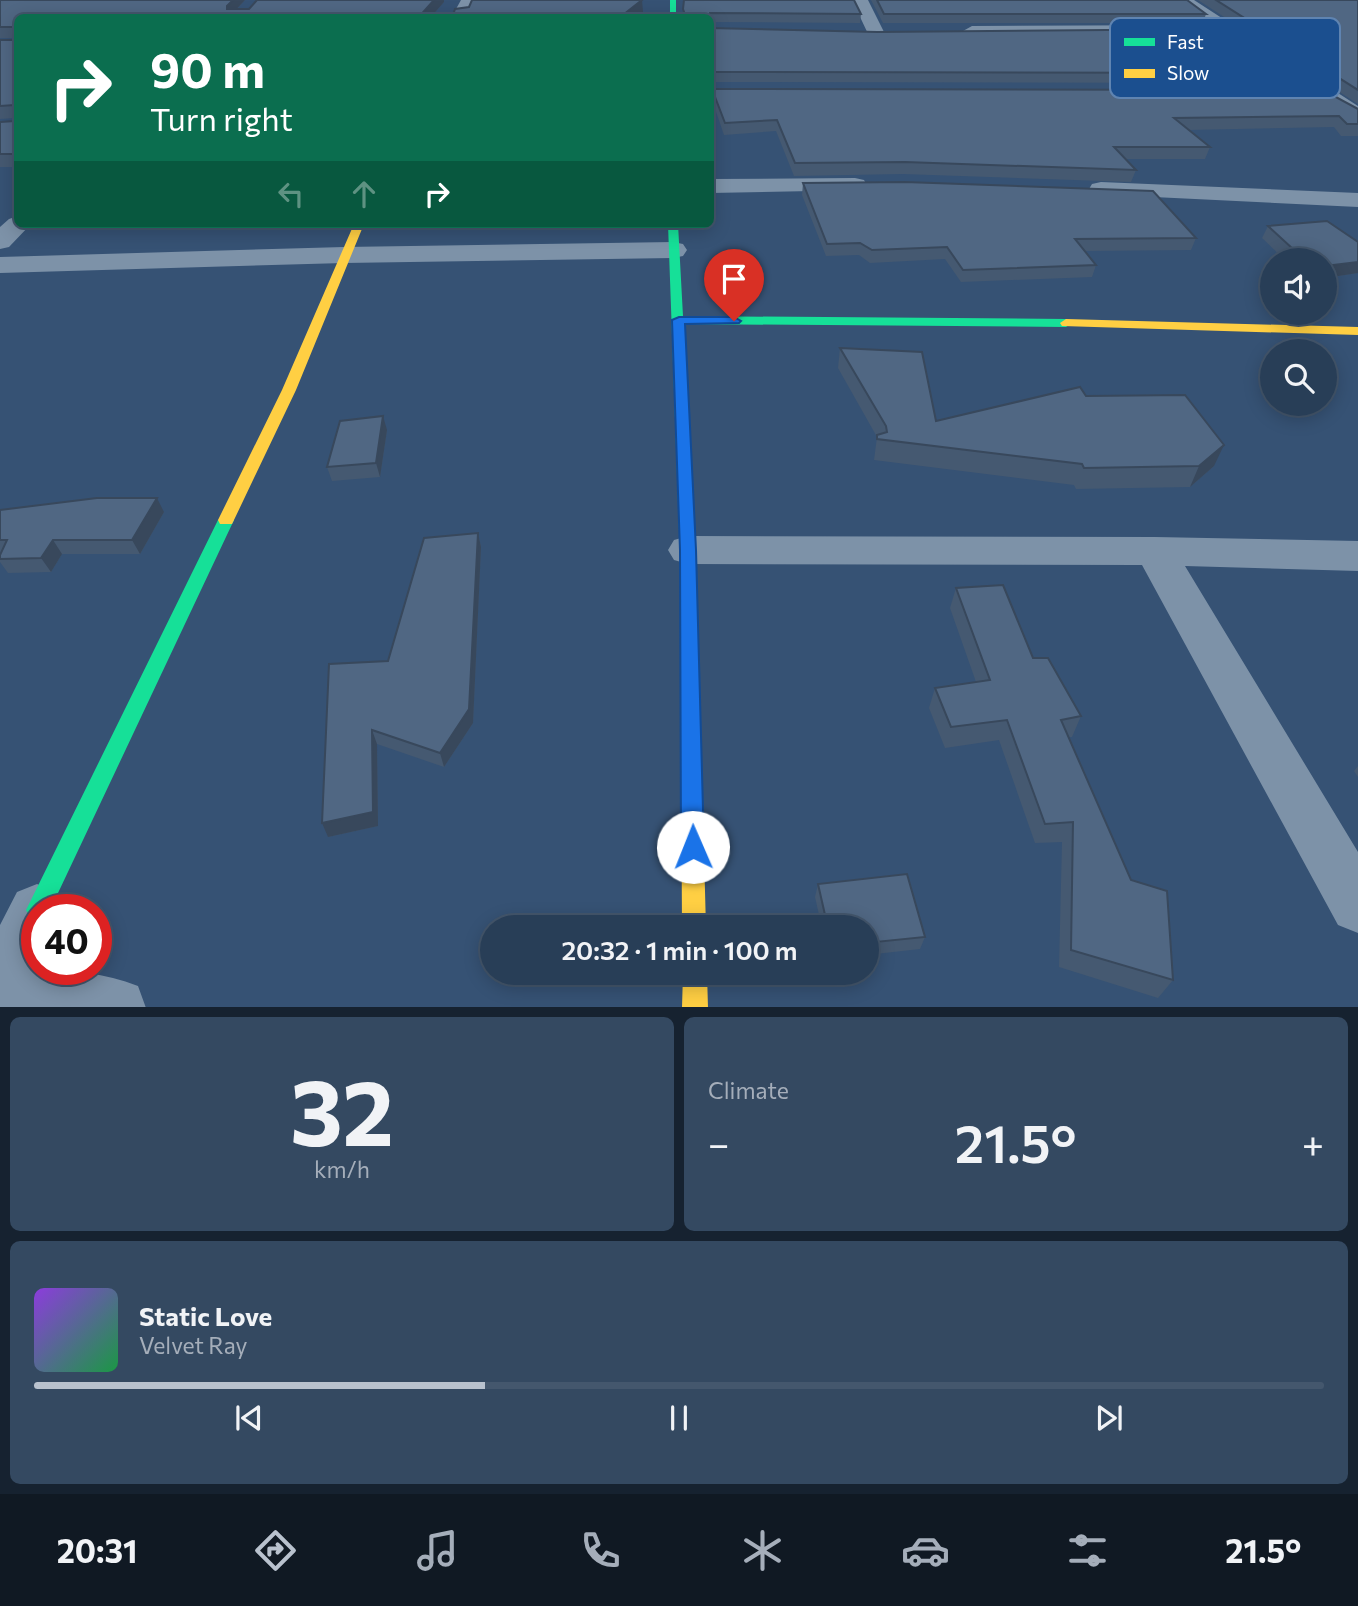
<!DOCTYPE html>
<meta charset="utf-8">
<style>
body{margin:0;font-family:Commissioner,sans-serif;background:#344961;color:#f1f3f6;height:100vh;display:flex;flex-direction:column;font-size:26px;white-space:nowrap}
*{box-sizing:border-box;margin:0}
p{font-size:23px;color:#a5aeba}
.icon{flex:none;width:38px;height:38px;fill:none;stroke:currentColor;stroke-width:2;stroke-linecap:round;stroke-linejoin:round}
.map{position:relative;height:1007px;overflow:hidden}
.sheet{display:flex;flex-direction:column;gap:10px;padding:10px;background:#162230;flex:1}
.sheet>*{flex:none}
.hud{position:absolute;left:14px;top:14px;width:700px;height:214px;border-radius:10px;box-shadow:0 4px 18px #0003,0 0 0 2px #44576d;background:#0b6e4f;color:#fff;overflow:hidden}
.tools{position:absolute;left:1260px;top:248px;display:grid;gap:14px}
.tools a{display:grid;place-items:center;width:77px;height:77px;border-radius:50%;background:#283e57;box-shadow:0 4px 18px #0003,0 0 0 2px #44576d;font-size:35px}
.speed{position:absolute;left:21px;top:894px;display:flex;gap:14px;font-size:35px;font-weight:700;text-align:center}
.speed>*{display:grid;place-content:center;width:91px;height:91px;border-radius:50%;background:#283e57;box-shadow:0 4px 18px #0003,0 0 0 2px #44576d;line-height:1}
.speed .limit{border:10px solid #d22;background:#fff;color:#111}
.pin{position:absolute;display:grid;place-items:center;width:60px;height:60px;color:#fff;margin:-72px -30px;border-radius:50% 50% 50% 0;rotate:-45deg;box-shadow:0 0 7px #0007}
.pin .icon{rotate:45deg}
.me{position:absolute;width:77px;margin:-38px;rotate:359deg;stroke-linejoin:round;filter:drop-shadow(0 0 5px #0008)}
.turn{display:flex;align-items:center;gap:24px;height:147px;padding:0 21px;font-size:32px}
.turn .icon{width:91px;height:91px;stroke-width:2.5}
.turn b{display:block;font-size:49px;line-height:60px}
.lanes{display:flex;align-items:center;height:66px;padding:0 21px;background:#0003;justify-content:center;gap:35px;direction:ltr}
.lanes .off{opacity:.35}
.big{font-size:52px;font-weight:600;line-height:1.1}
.sheet .card{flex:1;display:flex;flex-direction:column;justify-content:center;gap:10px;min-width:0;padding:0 24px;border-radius:10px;background:#344961}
.sheet .dial{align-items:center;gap:0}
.dial b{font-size:91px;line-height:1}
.song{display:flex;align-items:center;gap:21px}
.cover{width:84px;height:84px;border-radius:10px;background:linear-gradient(135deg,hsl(270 70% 55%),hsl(140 70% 35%))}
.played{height:7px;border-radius:4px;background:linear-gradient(90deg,#b9c2ce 35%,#44576d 35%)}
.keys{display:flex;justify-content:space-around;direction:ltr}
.heat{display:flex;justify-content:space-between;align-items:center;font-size:38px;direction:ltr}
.sheet .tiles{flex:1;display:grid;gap:10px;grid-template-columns:1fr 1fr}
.card:last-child{grid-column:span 2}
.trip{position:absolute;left:480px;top:915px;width:399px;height:70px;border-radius:35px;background:#283e57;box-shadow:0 4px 18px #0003,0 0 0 2px #44576d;font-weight:600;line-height:70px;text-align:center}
.tab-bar{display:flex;height:112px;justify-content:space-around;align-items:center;background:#101923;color:#a5aeba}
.tab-bar .icon{width:49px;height:49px}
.tab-bar .current{color:#b9c2ce}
.tab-bar b{font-size:32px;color:#f1f3f6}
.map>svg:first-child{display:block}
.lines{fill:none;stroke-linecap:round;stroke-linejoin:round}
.street{fill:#7d92a8;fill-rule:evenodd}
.fast{fill:#16e098;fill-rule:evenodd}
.slow{fill:#ffcf43;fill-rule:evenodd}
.wall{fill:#455971}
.shaded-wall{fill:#38485c}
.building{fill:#506783;stroke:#38485c;stroke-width:2}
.route{fill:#1a73e8;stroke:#114b97;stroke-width:2}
.key{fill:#1b4f8f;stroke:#5f84b1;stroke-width:2}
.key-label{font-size:19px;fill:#fff}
</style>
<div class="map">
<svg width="1358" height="1008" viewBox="0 0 1358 1008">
<rect width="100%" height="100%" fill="#365274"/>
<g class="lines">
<path class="street" d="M461,0H477L468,18H451Z
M852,0H868L885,34L882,38H870Z
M1175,0H1194L1358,106V121L1351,119L1220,32L1213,35L972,36L963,31L972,26L1210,25Z
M855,178L864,180L867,185L864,190L710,193V179Z
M1101,182L1358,193V207L1092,194L1089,189L1092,184Z
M18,216V224H31L9,247L0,249V227L9,219Z
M673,242L683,244L687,250L683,256L673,258L344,263L0,273V257L344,247Z
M688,536L1155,537L1358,541V571L1185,566L1358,852V933L1338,925L1142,565L688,564L674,560L668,550L674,540Z
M37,884L57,892L65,910H37V970C73,970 104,973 138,986L146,1008H0V925L17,892Z"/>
<path class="fast" d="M670,0H676V18H670Z
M668,224H678L683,316L1066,319L1072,323L1066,327L684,324L696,557L694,561H682L680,557Z
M226,515L234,520L50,910H37V921L30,918L26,910L30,902L218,520Z"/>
<path class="slow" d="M354,224H364L296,390L234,520L232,524H220L218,520L282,390Z
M1066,319L1358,327V335L1062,326L1060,323Z
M688,551L694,553L696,557L706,928H682L680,557L682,553Z
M683,973H707L708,1008H682Z"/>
</g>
<path class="wall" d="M0,0H245L237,9H249L257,0H444V2L430,18H18V167H0V122L14,121V118L0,119V40H15V38H0Z
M684,0L861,14L860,23L710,22V18H683Z
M871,0H1187L1206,14L1203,23H883Z
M1198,0H1358V104Z
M710,28L1297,73L1292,83L710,82Z
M712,89L1358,109V136H1341L1334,127L1188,130L1210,147L1205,159H1125L1136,170L1131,182L903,174L794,176L776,131L724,135L712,100Z
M803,183L1196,238L1191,250L1085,251L1096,265L1092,277L961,282L945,259L870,263L859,255L826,256L802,195Z
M1268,226L1358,242V273L1325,278V261H1286L1262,238Z
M840,348L936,421L1086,396L1214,466L1190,487L1076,489L1074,485L874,460L877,437L838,368Z
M387,430L380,477L332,481L327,467Z
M0,510L164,512L140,554H62L51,572L8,573L0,562Z
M478,533L481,547L473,723L444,767L377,744L378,826L328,837L388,661Z
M956,588L1033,658L1081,716L1072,737H1068L1173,980L1158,998L1059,967L1062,842L1035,843L999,740L945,748L929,708L935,688L976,682L950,608Z
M1358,766V777L1354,771Z
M818,884L925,937L920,949L866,955V928H822L815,897Z"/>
<path class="shaded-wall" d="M233,0H245L230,16L227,9V6Z
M434,0H444V2L430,18H418Z
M642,0L643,12L635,18H619Z
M1358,262V273L1325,278V266Z
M383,416L387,430L380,477L376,463Z
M1224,445L1214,466L1190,487L1199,466Z
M157,498L164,512L140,554L132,540Z
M478,533L481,547L473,723L444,767L440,753Z
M53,540L62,554L51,572L41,558Z
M372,730L377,744L378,826L328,837L322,823Z"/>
<path class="building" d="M0,0H233L227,6V9H249L257,0H434L418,18H18V151L14,154H0V122L14,121V105L0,106V40H15V27H0Z
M472,0H642L619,18H452L455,9L469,7Z
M684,0H854L861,14L710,13L709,18H686L683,9Z
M877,0H1187L1206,14H884Z
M1216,0H1358V90Z
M710,28L877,32L1229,29L1297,73L710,72Z
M712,89L1323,90L1358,109V124H1347L1339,116L1174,118L1210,147H1114L1136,170L905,162L795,163L777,120L725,123Z
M905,182L1153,191L1196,238L1075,239L1096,265L963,270L947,247L872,250L860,243L827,244L803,183Z
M1327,221L1358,242V262L1325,266V261H1306L1268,226Z
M840,348L922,352L936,421L1080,387L1086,396L1185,395L1224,445L1199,466L1084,468L1082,464L877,439V435L887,432L886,426Z
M383,416L376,463L327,467L340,421Z
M97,498H157L132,540H53L41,558L0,559V555L7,540H0V510Z
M478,533L469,709L440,753L372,730L373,812L322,823L329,664L388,661L424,538Z
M1003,585L1033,658H1048L1081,716L1061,720L1131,880L1167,891L1173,980L1071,950L1073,822L1045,824L1007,720L951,727L935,688L990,680L956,588Z
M907,874L925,937L866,943V928H828L818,884Z"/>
<path class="route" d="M734,317L741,321L739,323L685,324L696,550L704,847L701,854L693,857L685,854L681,847L680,550L672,320L679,317Z"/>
<rect x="1110" y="18" width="230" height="80" rx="10" class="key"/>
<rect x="1124" y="38" width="31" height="8" fill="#16e098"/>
<rect x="1124" y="69" width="31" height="9" fill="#ffcf43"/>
<g class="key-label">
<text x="1167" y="49">Fast</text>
<text x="1167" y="80">Slow</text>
</g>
</svg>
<div class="tools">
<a><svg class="icon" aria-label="sound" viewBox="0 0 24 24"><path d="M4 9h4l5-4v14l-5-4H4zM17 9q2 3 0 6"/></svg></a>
<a><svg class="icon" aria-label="search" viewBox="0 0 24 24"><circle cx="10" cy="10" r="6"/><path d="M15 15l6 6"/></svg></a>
</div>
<div class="speed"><div class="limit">40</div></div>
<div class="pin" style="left:734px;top:321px;background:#d93025"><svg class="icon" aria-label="arrive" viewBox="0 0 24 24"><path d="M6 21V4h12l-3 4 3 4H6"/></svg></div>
<svg class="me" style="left:693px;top:847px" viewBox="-20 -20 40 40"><circle r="19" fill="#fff"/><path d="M0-13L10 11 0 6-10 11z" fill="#1a73e8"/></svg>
<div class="trip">20:32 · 1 min · 100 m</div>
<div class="hud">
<div class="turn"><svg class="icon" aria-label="right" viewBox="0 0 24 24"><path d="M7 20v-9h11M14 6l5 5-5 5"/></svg><div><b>90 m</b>Turn right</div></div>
<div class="lanes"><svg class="icon off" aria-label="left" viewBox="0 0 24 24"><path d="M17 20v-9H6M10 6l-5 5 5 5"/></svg><svg class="icon off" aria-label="ahead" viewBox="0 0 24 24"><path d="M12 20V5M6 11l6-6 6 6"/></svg><svg class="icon" aria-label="right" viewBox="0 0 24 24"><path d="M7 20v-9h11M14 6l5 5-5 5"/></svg></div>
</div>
</div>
<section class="sheet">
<div class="tiles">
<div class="card dial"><b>32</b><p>km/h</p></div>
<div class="card"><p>Climate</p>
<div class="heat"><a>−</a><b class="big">21.5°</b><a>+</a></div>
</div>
<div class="card">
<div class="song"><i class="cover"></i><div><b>Static Love</b><p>Velvet Ray</p></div></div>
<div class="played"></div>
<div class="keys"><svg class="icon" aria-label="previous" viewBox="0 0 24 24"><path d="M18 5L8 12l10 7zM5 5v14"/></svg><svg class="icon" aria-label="pause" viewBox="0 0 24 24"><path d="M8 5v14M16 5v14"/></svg><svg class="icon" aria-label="next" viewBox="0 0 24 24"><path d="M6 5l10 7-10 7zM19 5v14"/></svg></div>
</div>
</div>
</section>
<nav class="tab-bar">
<b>20:31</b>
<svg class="icon current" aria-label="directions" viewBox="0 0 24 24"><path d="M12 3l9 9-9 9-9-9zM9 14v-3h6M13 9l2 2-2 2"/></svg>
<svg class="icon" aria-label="music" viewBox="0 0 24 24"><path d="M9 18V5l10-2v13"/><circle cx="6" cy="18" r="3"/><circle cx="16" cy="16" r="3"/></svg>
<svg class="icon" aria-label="phone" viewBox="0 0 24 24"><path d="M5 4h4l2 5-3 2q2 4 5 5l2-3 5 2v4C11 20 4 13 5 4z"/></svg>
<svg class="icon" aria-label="climate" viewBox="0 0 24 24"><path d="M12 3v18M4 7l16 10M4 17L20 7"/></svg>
<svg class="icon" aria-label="car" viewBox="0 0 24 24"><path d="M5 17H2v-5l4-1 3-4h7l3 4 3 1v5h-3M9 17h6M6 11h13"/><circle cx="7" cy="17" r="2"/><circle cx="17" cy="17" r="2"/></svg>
<svg class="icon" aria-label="filters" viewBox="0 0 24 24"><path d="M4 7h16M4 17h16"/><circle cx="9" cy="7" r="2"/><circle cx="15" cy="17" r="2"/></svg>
<b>21.5°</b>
</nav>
